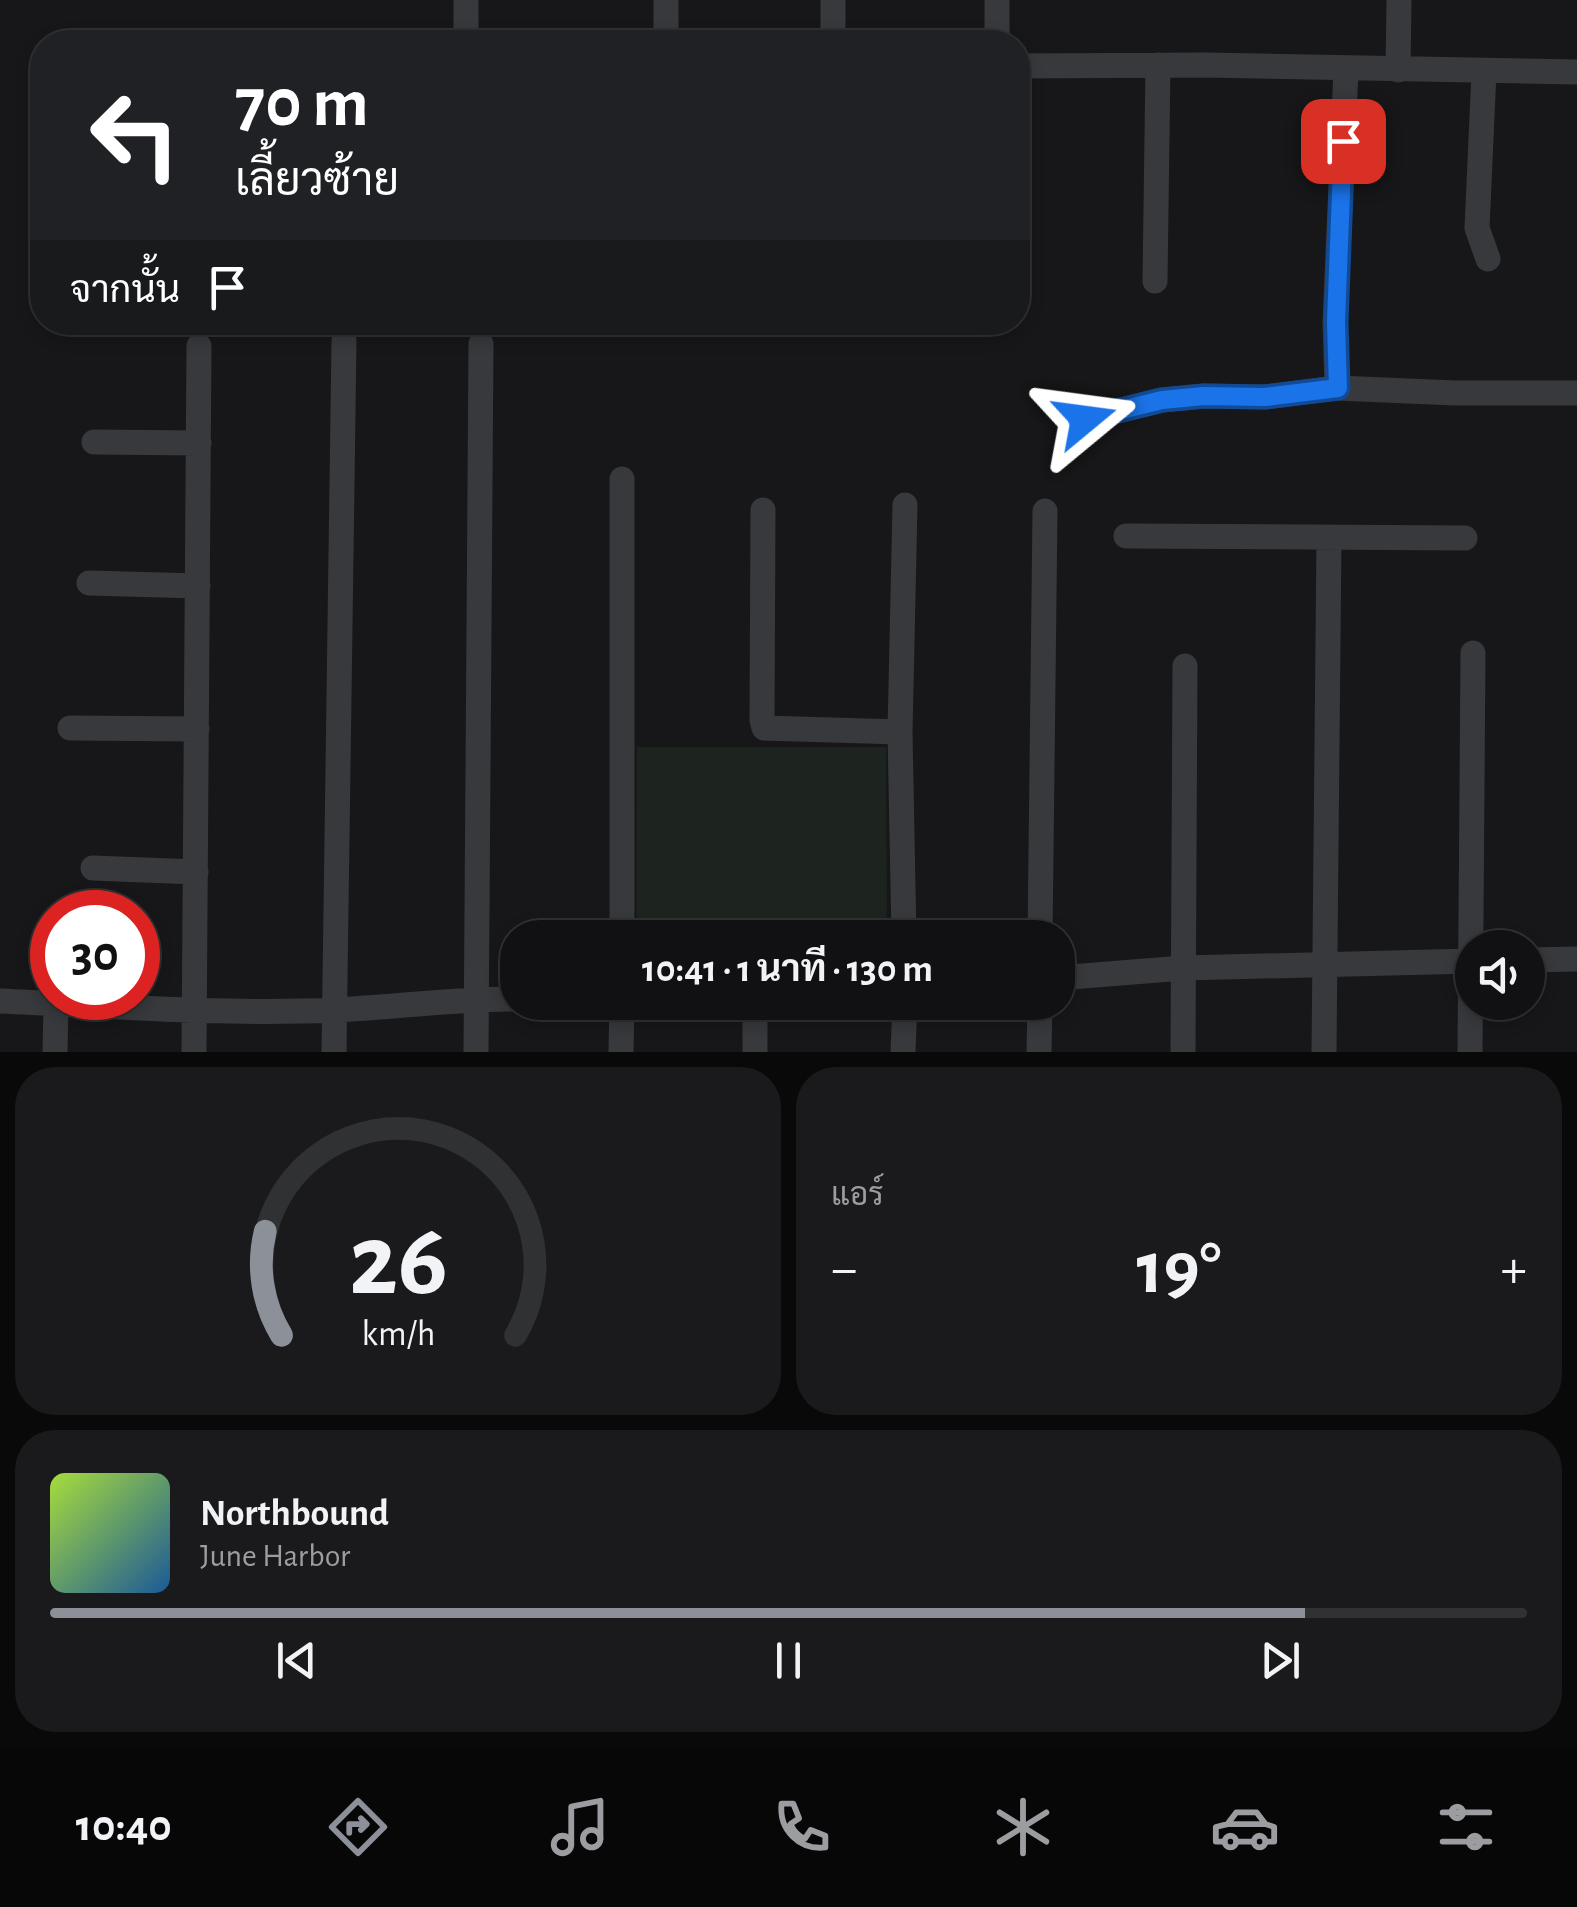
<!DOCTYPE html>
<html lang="th">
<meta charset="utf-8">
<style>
body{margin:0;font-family:"Alegreya Sans",Sarabun,sans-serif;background:#1a1a1c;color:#f1f3f6;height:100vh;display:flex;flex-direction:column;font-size:38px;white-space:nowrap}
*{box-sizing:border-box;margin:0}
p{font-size:32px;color:#9c9da0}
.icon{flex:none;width:55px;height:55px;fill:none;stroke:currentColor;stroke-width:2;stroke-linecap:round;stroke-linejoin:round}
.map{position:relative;height:1052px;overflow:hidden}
.side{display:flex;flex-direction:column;gap:15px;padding:15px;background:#09090a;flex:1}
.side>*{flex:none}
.top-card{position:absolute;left:30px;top:30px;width:1000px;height:305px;border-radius:40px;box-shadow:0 5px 15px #0003,0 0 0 2px #303133;background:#202124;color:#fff;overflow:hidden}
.controls{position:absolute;left:1455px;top:930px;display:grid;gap:20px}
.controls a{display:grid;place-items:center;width:90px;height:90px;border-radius:50%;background:#111113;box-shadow:0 5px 15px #0003,0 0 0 2px #303133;font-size:50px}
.speed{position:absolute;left:30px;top:890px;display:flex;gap:20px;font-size:50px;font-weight:700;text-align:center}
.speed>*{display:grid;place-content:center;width:130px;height:130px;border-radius:50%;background:#111113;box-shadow:0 5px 15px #0003,0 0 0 2px #303133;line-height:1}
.speed .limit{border:15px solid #d22;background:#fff;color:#111}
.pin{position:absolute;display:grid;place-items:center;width:85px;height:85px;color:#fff;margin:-42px;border-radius:20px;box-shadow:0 5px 15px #0006}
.me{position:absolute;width:110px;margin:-55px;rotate:74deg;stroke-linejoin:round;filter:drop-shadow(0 0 8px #0008)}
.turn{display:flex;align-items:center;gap:35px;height:210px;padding:0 40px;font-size:45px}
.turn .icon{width:130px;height:130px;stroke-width:2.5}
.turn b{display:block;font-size:70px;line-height:85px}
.then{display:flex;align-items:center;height:95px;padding:0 40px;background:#0003;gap:20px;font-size:38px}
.big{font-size:75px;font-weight:700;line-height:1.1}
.side .tile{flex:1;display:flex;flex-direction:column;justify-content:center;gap:15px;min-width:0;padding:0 35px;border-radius:40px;background:#1a1a1c}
.side .dial{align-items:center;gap:0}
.dial svg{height:260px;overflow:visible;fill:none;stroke:#303133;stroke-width:7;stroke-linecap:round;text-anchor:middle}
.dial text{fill:#f1f3f6;stroke:none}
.song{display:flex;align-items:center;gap:30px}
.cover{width:120px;height:120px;border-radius:15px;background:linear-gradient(135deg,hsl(80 70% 55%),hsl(210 70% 35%))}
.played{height:10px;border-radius:5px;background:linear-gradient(90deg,#8c9099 85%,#303133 85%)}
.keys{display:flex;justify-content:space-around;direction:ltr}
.heat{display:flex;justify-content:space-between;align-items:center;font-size:55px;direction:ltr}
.side .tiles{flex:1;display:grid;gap:15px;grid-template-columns:1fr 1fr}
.tile:last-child{grid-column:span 2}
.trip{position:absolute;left:500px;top:920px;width:575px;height:100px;border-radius:40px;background:#111113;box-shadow:0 5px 15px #0003,0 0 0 2px #303133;font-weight:700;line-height:100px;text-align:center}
.tabs{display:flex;height:160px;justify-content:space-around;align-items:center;background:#070708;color:#9c9da0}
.tabs .icon{width:70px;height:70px}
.tabs .active{color:#8c9099}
.tabs b{font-size:45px;color:#f1f3f6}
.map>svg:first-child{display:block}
.green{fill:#1d231e}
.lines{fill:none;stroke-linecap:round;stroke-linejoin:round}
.minor{stroke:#38393d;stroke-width:25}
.route-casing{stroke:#114b97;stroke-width:25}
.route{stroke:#1a73e8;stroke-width:18}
</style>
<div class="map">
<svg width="1577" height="1052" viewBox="0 0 1577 1052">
<rect width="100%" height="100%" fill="#171719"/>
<path class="green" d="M637,747H886L887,937H636Z"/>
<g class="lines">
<path class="minor" d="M466,0V42
M666,0V42
M833,42V0
M997,42V0
M1018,66L1205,65L1577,72
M1398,70L1399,0
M1484,72L1477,228L1488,259
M1155,281L1158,65
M1337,388L1335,322L1346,69
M1085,419L1162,400L1204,396L1265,397L1337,388L1455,393H1577
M94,442L199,443
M622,479V938
M763,510L762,720L764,728L900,732
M1126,536L1465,538
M89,583L198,586
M70,728L197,729
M93,868L196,872
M904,938L900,732L905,505
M1040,938L1045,511
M1528,960L1577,959
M1058,978L1183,968L1472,961
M0,1001C112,1006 223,1015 335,1010C396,1007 456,999 518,999
M755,1002V1052
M55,1052L56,1004
M194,1052L199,346
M334,1052L344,341
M476,1052L481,344
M621,1052L622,1002
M903,1052L905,1002
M1039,1052L1040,1002
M1183,1052L1185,666
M1324,1052L1329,538
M1470,1052L1473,653"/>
</g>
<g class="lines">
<g class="route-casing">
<path id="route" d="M1085,419L1162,400L1204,396L1265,397L1338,388L1336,322L1343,141"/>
</g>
<use href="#route" class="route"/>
</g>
</svg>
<div class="controls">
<a><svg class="icon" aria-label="sound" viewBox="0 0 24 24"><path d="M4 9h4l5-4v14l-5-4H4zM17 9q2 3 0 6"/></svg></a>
</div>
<div class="speed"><div class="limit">30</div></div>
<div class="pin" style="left:1343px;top:141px;background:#d93025"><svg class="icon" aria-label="arrive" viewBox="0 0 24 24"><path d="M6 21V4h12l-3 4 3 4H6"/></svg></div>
<svg class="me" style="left:1085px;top:419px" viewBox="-20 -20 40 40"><path d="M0-17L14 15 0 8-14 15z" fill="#1a73e8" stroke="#fff" stroke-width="4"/></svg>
<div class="trip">10:41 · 1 นาที · 130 m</div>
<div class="top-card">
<div class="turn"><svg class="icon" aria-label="left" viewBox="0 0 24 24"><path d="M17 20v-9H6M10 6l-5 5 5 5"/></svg><div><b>70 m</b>เลี้ยวซ้าย</div></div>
<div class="then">จากนั้น<svg class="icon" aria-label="arrive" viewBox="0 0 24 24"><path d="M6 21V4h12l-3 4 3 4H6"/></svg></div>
</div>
</div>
<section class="side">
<div class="tiles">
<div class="tile dial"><svg viewBox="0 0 100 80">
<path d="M14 69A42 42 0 1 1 86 69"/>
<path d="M14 69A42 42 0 0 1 9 37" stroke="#8c9099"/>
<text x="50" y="56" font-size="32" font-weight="700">26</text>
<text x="50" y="72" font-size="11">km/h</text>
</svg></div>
<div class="tile"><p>แอร์</p>
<div class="heat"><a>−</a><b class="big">19°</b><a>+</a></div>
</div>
<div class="tile">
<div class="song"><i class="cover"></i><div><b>Northbound</b><p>June Harbor</p></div></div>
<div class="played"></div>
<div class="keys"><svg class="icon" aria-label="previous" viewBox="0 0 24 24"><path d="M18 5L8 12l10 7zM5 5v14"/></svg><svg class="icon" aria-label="pause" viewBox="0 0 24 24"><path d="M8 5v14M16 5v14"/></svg><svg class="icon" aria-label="next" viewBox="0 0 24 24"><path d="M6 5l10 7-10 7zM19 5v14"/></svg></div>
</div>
</div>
</section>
<nav class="tabs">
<b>10:40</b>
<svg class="icon active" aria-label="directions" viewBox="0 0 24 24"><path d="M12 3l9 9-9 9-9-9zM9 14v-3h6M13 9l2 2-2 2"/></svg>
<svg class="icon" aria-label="music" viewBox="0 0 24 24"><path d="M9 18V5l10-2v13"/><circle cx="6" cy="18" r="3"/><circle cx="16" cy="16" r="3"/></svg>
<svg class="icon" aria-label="phone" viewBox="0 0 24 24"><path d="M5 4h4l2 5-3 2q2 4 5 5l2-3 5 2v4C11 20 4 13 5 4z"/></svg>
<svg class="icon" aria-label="climate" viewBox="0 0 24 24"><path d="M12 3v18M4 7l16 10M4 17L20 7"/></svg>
<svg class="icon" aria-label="car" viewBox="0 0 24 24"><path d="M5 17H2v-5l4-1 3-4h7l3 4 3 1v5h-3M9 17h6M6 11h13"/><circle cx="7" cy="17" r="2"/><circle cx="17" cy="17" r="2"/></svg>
<svg class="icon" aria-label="filters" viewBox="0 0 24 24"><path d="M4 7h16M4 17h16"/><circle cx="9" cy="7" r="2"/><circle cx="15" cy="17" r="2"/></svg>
</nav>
